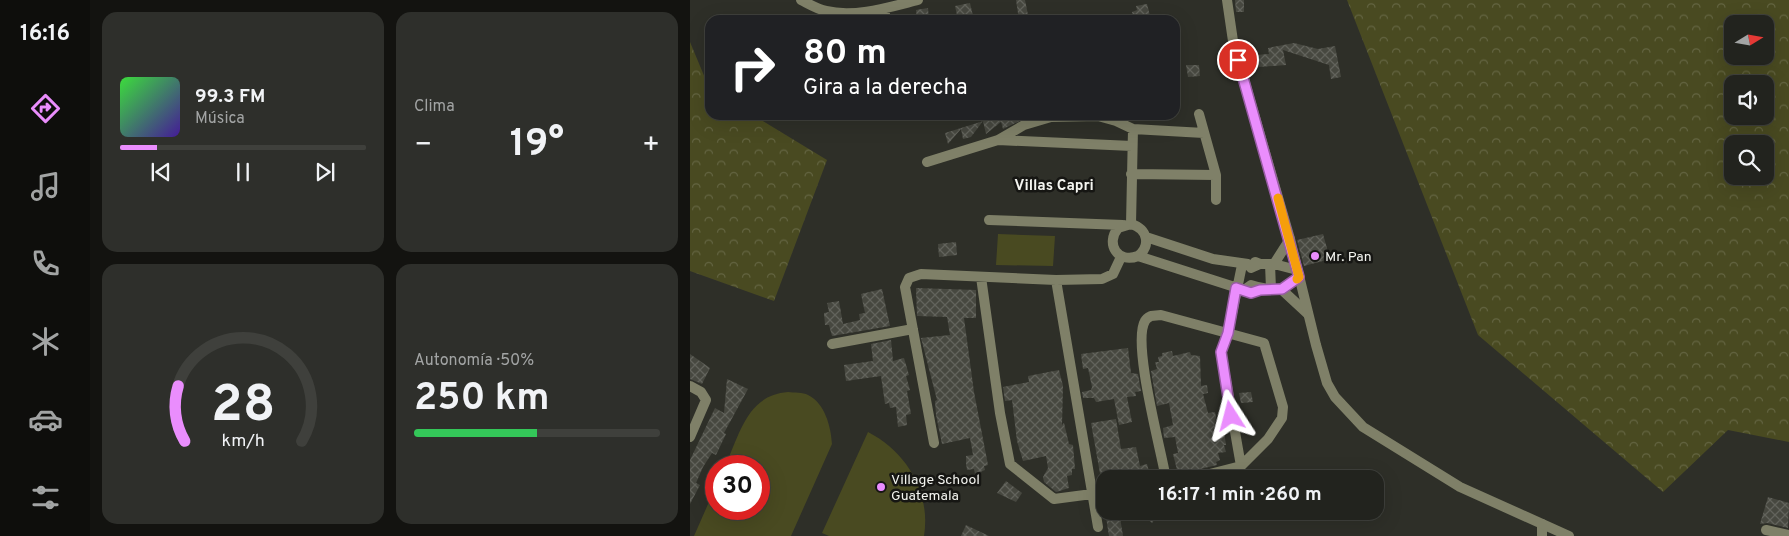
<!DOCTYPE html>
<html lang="es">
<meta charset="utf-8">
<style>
body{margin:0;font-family:Overpass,sans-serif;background:#2e2f2b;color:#f1f3f6;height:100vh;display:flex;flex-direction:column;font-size:19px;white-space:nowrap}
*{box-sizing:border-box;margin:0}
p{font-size:16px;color:#a2a4a4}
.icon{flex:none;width:28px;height:28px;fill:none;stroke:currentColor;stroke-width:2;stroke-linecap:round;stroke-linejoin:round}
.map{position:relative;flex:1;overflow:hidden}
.details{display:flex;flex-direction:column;gap:12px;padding:12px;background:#131310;width:600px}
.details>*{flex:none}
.banner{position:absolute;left:15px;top:15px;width:475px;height:105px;border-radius:15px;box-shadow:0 5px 20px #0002,0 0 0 1px #3f403c;background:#202124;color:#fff;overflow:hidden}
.needle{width:32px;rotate:79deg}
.fabs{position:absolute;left:1034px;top:15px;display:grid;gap:10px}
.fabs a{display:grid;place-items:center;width:50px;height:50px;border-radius:10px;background:#22231e;box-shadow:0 5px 20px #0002,0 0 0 1px #3f403c;font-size:25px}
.speed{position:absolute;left:15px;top:455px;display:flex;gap:10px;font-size:25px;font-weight:700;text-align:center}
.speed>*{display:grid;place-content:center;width:65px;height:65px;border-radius:50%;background:#22231e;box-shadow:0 5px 20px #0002,0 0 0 1px #3f403c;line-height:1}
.speed .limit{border:8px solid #d22;background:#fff;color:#111}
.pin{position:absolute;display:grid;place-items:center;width:42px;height:42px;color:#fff;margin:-21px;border:2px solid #fff;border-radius:50%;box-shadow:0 1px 5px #0007}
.me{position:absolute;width:55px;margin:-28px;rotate:351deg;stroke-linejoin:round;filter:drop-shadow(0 0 4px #0008)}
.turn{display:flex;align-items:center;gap:18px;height:105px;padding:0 15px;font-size:22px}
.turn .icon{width:65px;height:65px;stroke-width:2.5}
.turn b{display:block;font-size:35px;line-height:42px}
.big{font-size:38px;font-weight:700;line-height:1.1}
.details .card{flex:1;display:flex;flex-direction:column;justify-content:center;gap:8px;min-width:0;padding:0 18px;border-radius:15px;background:#2e2f2b}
.details .dial{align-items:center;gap:0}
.dial svg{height:130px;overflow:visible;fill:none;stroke:#3f403c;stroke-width:7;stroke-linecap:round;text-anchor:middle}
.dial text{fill:#f1f3f6;stroke:none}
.song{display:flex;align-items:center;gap:15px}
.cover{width:60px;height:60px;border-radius:8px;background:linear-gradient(135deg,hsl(120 70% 55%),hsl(260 70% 35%))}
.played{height:5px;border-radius:2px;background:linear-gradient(90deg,#ea8dfd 15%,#3f403c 15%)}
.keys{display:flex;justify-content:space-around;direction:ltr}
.heat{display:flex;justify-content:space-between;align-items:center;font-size:28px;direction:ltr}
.charge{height:8px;border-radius:4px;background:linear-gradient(90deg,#34c759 50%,#3f403c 0)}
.details .tiles{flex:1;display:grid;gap:12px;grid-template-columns:repeat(2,1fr)}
.trip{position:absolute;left:406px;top:470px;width:288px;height:50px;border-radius:15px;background:#22231e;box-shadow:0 5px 20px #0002,0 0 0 1px #3f403c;font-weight:700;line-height:50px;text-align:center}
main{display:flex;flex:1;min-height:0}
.tab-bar{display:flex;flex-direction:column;width:90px;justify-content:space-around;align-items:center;background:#0e0e0c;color:#a2a4a4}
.tab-bar .icon{width:35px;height:35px}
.tab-bar .current{color:#ea8dfd}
.tab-bar b{font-size:22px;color:#f1f3f6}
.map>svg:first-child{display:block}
.forest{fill:url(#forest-crowns);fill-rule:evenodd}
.park{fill:#494a21}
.building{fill:url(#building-cross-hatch)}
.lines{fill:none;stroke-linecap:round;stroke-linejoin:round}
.minor{stroke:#7f8068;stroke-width:10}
.tertiary{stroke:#7f8068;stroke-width:10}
.route-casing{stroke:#985ca4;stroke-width:12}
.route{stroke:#ea8dfd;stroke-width:9}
.slow{stroke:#f59e0b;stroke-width:9}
.poi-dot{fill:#ea8dfd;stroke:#161613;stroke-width:2}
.labels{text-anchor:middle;stroke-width:5;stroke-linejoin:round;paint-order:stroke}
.poi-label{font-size:14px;fill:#f4f5f0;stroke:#161613;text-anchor:start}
.neighbourhood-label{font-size:15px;font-weight:bold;fill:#f4f5f0;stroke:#161613}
</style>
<main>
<nav class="tab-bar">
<b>16:16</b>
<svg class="icon current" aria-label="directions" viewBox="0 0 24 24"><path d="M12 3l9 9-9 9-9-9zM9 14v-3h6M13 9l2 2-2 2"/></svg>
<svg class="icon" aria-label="music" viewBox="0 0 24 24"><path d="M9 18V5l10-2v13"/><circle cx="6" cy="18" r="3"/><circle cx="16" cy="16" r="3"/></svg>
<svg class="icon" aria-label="phone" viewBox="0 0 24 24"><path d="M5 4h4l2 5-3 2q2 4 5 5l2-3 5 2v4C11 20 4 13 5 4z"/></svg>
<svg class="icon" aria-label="climate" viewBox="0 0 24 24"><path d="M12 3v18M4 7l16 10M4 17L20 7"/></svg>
<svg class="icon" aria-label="car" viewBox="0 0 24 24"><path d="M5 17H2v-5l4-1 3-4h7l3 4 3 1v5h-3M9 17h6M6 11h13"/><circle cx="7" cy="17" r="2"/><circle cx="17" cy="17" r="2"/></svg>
<svg class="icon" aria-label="filters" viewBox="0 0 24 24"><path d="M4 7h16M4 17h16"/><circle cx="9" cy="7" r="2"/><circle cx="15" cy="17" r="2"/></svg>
</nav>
<section class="details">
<div class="tiles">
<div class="card">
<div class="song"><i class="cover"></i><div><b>99.3 FM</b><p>Música</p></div></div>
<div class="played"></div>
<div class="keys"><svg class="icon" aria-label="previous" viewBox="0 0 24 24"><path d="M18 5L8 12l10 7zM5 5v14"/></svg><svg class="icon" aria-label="pause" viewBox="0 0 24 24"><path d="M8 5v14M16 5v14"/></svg><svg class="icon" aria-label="next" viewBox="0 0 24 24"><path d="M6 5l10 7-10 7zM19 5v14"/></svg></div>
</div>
<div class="card"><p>Clima</p>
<div class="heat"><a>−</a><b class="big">19°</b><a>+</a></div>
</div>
<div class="card dial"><svg viewBox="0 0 100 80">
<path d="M14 69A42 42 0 1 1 86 69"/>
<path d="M14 69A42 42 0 0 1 10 35" stroke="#ea8dfd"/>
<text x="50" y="56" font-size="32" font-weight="700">28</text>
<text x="50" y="72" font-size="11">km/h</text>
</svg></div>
<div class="card"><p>Autonomía · 50%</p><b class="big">250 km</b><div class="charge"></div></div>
</div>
</section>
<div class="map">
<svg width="1099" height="536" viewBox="0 0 1099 536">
<defs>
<pattern id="forest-crowns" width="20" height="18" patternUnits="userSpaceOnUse" patternTransform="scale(1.25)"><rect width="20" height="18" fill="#494a21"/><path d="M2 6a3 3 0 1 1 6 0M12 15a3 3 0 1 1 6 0" fill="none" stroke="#646542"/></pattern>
<pattern id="building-cross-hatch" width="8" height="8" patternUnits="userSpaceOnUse" patternTransform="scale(1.25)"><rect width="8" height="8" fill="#474840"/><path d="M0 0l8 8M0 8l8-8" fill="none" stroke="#62635c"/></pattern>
</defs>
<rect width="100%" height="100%" fill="#2e2f28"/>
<path class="forest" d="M657,0H1099V442L1038,430L973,492L788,335ZM1042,24H1075V56H1042ZM1042,84H1075V116H1042ZM1042,144H1075V176H1042Z
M0,42L20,90V115H63L137,160L84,301L0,271Z"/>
<path class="park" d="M308,234L365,236L363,266L306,265Z
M98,392C104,393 113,392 118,395C135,403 141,427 142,444L101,536H4L26,486V509H69V466H35C50,434 57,395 98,392Z
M178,432C217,452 241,493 234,536H139L132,533Z"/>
<path class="building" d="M326,0H335L339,20H329Z
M545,0H554V12H546Z
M280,3L283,16L268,20L265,6Z
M457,4L461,20H444L442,12L447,10L446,6Z
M238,8L239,20H227L226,10Z
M604,43L628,49L645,46L651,77L641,79L639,65L593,50L596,65L568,67L566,55L579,54L578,48Z
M496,65H509L510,76L498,77Z
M298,115H342L313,129L311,122L296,134L293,121L281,137L273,139L271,129L258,144L255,133L300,119Z
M633,234L640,259L614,266L607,240Z
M266,242L267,255L249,257L248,244Z
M226,288L286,290V318H274L284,392L298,465L294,466L295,470L285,474L284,469L277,470L276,463V456L283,455L280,438L252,444L246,415L245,401L247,400L231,338L260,335L257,317L227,316Z
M192,289L200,326L142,336L139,325H135L134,313L139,312L137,303L149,301L153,324L170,320L169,314L175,313L171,294Z
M201,340L203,361L214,358L219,375L216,376L220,390L217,391L221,414L216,415L217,425L208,427L206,407L200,408L199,403L195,404L191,376L156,381L154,365L183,361L181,344Z
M438,348L441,373L448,374L451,391L445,392L446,396L437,397L442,422L429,425L424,399L406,402L404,398H393L392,392L401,390L402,387L398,368L393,369L391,354Z
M482,351L483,356L500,352L501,355L510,356L511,386L517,385L518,393L513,394L518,413L525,412L526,417L523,433L534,431L536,445H534L536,452L528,453L530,460L526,462L527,465L498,472L489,478L483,454L488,453L485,437L474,438L473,428L483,425L479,403L467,406L461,371L467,369L465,362H469L468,357L472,356V353Z
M0,354L20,368L12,384L0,379Z
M369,370L373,386L372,425L374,423L379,444L383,445L385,469H382V475L377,476L379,488L366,492L354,482L353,477L358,468L356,456L333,461L327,441L322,400L315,401L313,387L339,382L338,376Z
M37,379L58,389L34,433L36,434L26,455L22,453L13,467L6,483L10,485L0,504V460L25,408L34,413Z
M561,392L563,402L551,403L549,393Z
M426,419L431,449L446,447L450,466L457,464L461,479H411L401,423Z
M316,481L332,493L326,502L307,493Z
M1078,497L1099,503L1098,528L1077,523L1070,524Z
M415,511H429L433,536H419Z
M434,511H471L462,523L455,517L450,521Z
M276,525L299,536H271Z"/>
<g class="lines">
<path class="minor" d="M111,0C119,4 127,9 136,11C165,18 200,7 228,0
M194,9L196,20
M509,114L526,175V200
M308,140L442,146
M237,162L308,140L334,125L361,117L408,116L426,121L443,129L514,133
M441,174L526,175
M299,220L433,225
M441,224L443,129
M456,237L523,259L558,264L561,268L570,264
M448,256C461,246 458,229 441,224L428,228C415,244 428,264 448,256L554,290L561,285C582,291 591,293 609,277
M565,262L570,264H584L600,239
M580,264L581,289
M584,264L607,270
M291,277L310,413L320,464L364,499L402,494
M366,280L408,527
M591,289L618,314
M142,344L223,329
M0,386L11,392L16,400L0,437
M244,443L215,287L219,278L231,274L366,280L412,279L423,274L431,257
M551,466L531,352L538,333L552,265
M482,479L475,474C470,446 442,342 455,321C456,319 459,317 461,316L471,315L574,343L593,407L592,418L578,439L551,466L500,479
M852,524V536
M1076,530L1099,535"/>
<path class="tertiary" d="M537,0L543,41L600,239L626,345L637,383L645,397L673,427L770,487L879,536"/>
</g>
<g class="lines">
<g class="route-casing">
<path id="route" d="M541,416L531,352L538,333L546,288L561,293L570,290L592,289L609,277L548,60"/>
</g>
<use href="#route" class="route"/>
<path class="slow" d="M588,198L609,277L607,279"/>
</g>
<g class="poi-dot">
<circle cx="625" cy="256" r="5"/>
<circle cx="191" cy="487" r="5"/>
</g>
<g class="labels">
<g class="poi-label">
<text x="635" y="261">Mr. Pan</text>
<text x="201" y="484">Village School<tspan x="201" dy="16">Guatemala</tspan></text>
</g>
<g class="neighbourhood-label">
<text x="364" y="190">Villas Capri</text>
</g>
</g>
</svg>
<div class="fabs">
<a><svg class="needle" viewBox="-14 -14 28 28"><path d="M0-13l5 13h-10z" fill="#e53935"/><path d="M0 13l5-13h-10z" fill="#a2a4a4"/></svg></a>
<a><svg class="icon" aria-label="sound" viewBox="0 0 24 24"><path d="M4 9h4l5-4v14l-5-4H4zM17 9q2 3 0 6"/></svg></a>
<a><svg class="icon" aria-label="search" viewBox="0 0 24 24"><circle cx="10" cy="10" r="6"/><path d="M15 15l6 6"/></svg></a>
</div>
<div class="speed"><div class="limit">30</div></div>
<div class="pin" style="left:548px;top:60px;background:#d93025"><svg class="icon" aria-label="arrive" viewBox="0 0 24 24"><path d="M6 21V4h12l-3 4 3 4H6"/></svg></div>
<svg class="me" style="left:541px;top:416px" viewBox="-20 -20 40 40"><path d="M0-17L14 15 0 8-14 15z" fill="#ea8dfd" stroke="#fff" stroke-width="4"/></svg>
<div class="trip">16:17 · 1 min · 260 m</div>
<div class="banner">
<div class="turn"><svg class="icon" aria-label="right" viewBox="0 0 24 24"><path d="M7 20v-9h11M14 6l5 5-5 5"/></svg><div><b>80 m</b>Gira a la derecha</div></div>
</div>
</div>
</main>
